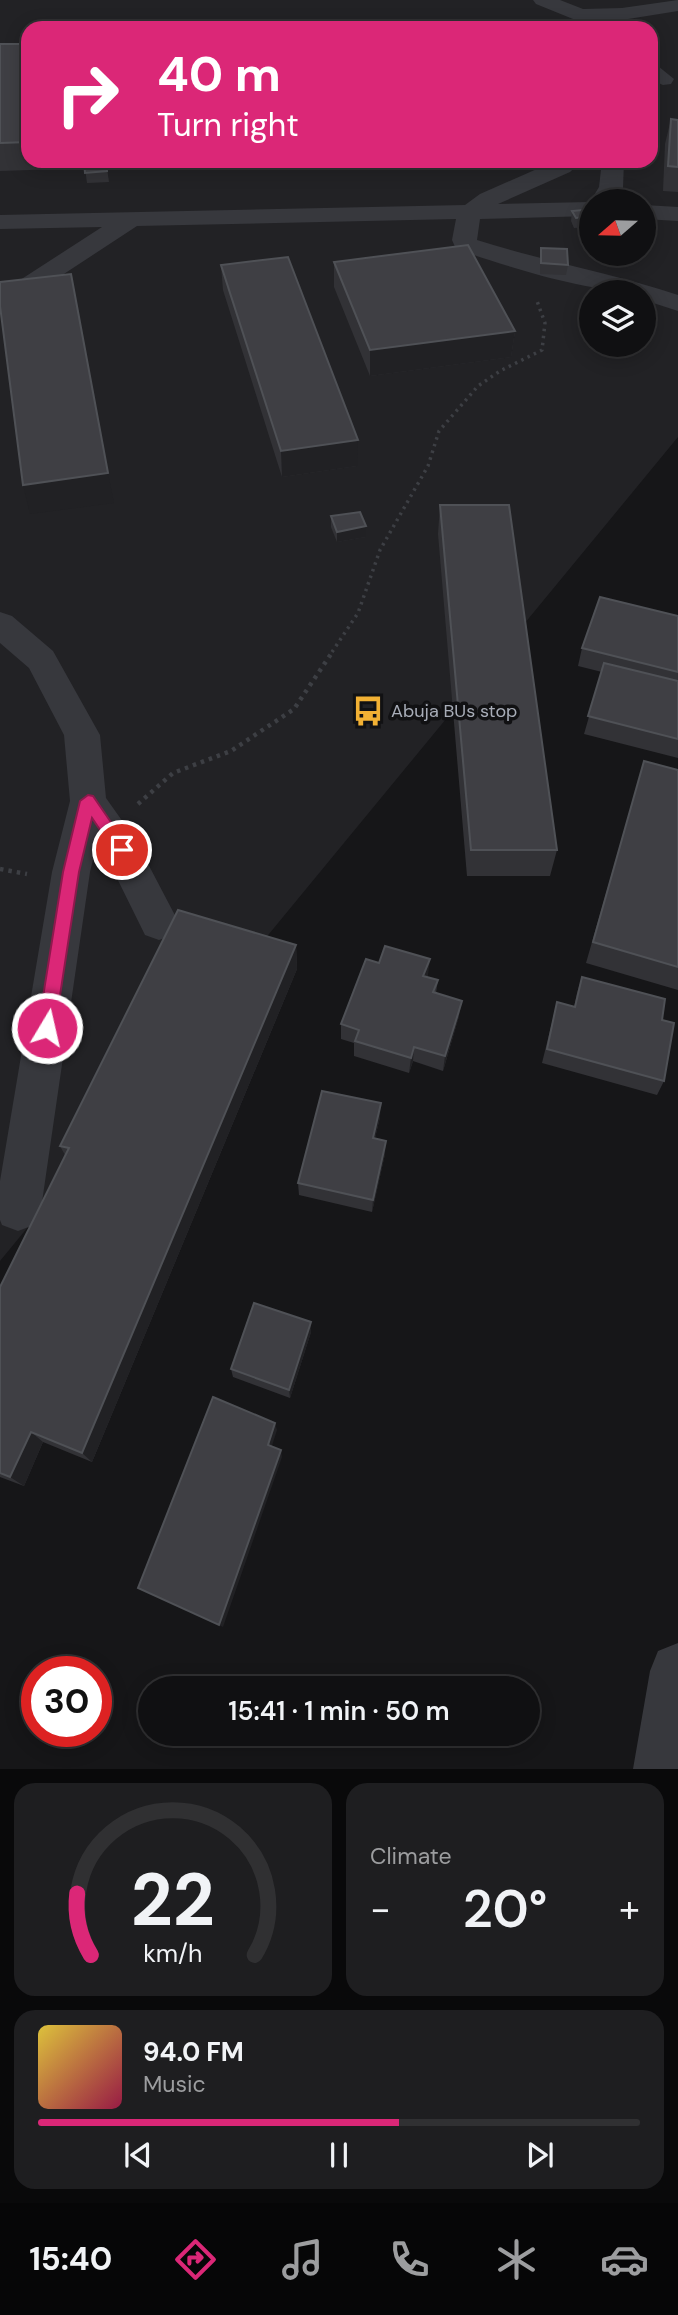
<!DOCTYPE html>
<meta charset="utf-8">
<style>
body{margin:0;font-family:"DM Sans",sans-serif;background:#1e1e20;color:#f1f3f6;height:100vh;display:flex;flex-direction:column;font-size:26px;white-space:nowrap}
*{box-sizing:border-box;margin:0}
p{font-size:23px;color:#9c9d9f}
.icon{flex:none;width:38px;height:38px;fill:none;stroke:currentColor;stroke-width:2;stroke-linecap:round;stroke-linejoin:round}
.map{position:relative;height:1769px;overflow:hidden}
.sheet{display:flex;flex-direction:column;gap:14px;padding:14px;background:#09090a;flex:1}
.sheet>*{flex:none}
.top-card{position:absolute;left:21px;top:21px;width:637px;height:147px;border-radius:21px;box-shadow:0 4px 18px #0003,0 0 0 2px #303032;background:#db2777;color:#fff;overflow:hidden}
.needle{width:46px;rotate:250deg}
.controls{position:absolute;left:579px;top:189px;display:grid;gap:14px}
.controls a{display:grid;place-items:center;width:77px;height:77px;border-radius:50%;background:#101012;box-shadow:0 4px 18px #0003,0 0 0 2px #303032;font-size:35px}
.speed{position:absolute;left:21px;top:1656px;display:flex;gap:14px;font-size:35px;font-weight:700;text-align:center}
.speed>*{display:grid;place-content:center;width:91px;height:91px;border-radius:50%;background:#101012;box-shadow:0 4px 18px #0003,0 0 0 2px #303032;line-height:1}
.speed .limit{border:10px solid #d22;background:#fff;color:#111}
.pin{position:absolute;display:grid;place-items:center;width:60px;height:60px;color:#fff;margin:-30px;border:4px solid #fff;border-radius:50%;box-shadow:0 2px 7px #0007}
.me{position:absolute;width:77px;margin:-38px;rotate:9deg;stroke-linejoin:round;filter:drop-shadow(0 0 5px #0008)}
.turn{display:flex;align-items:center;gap:24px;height:147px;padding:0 21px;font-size:32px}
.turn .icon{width:91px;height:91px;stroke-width:2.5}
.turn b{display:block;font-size:49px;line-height:60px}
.big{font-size:52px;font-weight:600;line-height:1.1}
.sheet .widget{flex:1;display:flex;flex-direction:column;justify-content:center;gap:10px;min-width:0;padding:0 24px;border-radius:21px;background:#1e1e20}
.sheet .dial{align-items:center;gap:0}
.dial svg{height:182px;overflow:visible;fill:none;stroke:#303032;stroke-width:7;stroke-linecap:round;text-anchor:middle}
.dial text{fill:#f1f3f6;stroke:none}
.song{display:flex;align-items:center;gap:21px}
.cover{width:84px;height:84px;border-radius:10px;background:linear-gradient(135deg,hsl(50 70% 55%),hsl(340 70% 35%))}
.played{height:7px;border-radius:4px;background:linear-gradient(90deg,#db2777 60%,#303032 60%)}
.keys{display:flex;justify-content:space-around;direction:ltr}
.heat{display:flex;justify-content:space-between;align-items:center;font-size:38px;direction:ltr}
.sheet .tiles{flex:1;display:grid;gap:14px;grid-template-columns:1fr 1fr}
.widget:last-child{grid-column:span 2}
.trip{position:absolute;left:138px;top:1676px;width:402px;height:70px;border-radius:35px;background:#101012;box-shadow:0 4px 18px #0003,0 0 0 2px #303032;font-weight:600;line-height:70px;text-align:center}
.menu{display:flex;height:112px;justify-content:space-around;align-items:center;background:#060607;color:#9c9d9f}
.menu .icon{width:49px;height:49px}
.menu .on{color:#db2777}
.menu b{font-size:32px;color:#f1f3f6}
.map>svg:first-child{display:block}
.built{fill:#222225;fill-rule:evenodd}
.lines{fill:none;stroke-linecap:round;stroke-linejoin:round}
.path-far1{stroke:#3d3f44;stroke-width:3.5;stroke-dasharray:2.5 4.5;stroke-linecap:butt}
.path{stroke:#3d3f44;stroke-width:4.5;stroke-dasharray:3.5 5;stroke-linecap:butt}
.minor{fill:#37383d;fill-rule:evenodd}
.wall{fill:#323236}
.shaded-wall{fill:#212124}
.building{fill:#3f3f44;stroke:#4f5156;stroke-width:2}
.route{fill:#db2777;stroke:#8e194d;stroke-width:2}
.labels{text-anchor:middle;stroke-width:7;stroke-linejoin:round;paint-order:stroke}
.poi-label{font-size:18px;fill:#a8adb8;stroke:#111113;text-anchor:start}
</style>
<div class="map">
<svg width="678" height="1769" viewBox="0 0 678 1769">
<rect width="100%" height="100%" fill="#161618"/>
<path class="built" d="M0,0H678V437L0,1261ZM28,28H651V161H28ZM592,201H644V254H592ZM592,292H644V345H592Z"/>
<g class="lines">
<path class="path-far1" d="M332,652L358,613L380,550L428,466L439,431L478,386L500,371L542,350L545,323L537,301"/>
<path class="path" d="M138,804L173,773L231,751L294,709L333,651
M0,869L27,874"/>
<path class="minor" d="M533,0H560L583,9L622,8L678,0V11L622,20L596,21L602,28H581L573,19L536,4Z
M651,64L658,66L674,79L671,84L663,85L651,80Z
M555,161H582L570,172L498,204L590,202L599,187L602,161H624L623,188L613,201H592V216L480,219L477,240C543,261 612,273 678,295V311L644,300V292C585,292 512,268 456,249L452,240L456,219L137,226L9,310L0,312V293L102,227L0,229V215L465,205L480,194Z
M644,205L678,207V221L644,219Z
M0,612L12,616L53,651L100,735L106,798L135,839L179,923L173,935L159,940L145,935L108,860L97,843L90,872L41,1209L34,1225L18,1231L2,1225L0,1220V1181L52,872L70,801L64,735L29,668L0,643Z
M678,1643V1769H633L650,1671L658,1651Z"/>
</g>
<path class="wall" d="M0,44H28V161H61L60,169L0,171Z
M671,119L678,120V192L663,191L665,144Z
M84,161H106L109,182L87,183Z
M592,209V227L574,228L571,221L572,211Z
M541,248L568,265L566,275L540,274V259Z
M334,262L515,331L511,357L370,376L334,287Z
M221,265L357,466L282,477L223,290Z
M440,505L557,850L550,876H467L438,534Z
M331,516L366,537L337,542L331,527Z
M678,616V758L584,734L602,672L578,666L582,648Z
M644,761L678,770V990L586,963Z
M296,945L297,969L92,1462L43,1442L24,1486L0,1477V1287L65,1155L60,1146Z
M428,975L427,977L438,980L436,993L459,1016L443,1071L413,1061L409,1073L354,1056V1043L341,1039V1024Z
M582,977L662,1020L664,1081L657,1095L542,1063L557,1002L574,1007L577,993Z
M380,1117L375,1138L385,1154L372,1212L299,1195L298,1183Z
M311,1322V1332L290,1398L233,1377L231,1369Z"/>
<path class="shaded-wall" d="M515,331L511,357L370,376V350Z
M358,440L357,466L282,477L281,451Z
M108,473L114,503L30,514L23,485Z
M366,526V537L337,542V532Z
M296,945L297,969L92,1462L82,1453Z
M430,959L428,975L421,992L423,976Z
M462,1001L459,1016L443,1071L445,1056Z
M414,1047L413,1061L409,1073L411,1058Z
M381,1103L380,1117L372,1151L373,1138Z
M386,1141L385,1154L372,1212L373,1200Z
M311,1322V1332L290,1398L289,1390Z
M275,1423L277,1430L270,1452L268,1445Z
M31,1432L43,1442L24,1486L10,1477Z
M281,1450L282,1457L223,1627L219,1625Z"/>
<path class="building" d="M0,44H28V142L0,143Z
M671,119L678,120V167L668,166Z
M84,161H106L107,171L85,173Z
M592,209V216L576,218L572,211Z
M468,245L515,331L370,350L334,262Z
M541,248L567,249L568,265L541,263Z
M288,257L358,440L281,451L221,265Z
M71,274L108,473L23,485L0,306V282Z
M440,505H509L557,850H471Z
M360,512L366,526L337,532L331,516Z
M600,597L678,616V672L582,648Z
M604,663L678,681V739L588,716Z
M644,761L678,770V967L593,942Z
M178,910L296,945L82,1453L31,1432L10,1477L0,1473V1287L69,1148L60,1146Z
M385,946L430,959L423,976L438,980L433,992L462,1001L445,1056L414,1047L411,1058L355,1041L359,1030L341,1024L366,959L379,963Z
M582,977L665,999L662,1020L674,1023L664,1081L547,1049L557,1002L575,1007Z
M322,1091L381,1103L373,1138L386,1141L373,1200L298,1183Z
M254,1303L311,1322L289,1390L231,1369Z
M213,1397L275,1423L268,1445L281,1450L219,1625L138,1588Z"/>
<path class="route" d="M88,795L93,796L130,850L128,855H117L92,818L79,872L55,1028L53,1033L47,1035L40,1033L38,1028L63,872L80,801Z"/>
<defs>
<g id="bus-bare" transform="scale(2.415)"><path d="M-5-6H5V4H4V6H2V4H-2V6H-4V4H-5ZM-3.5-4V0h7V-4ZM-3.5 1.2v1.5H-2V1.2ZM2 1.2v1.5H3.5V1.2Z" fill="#f2b134" stroke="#111113" stroke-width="2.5" paint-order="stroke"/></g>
</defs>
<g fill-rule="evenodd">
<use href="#bus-bare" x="368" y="711"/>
</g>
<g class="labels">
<g class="poi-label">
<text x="391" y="717">Abuja BUs stop</text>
</g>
</g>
</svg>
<div class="controls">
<a><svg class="needle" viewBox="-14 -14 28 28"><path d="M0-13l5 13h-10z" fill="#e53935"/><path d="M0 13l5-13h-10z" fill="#9c9d9f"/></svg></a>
<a><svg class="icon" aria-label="layers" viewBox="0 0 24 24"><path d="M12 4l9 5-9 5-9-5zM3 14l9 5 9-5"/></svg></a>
</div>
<div class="speed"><div class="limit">30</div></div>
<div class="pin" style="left:122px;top:850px;background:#d93025"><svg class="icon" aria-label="arrive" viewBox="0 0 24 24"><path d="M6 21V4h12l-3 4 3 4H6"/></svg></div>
<svg class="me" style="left:47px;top:1028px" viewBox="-20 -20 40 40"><circle r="17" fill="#db2777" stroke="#fff" stroke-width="3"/><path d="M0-11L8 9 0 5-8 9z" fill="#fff"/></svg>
<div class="trip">15:41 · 1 min · 50 m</div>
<div class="top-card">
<div class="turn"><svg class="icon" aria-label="right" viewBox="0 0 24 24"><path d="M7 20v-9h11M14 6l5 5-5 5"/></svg><div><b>40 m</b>Turn right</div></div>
</div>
</div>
<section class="sheet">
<div class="tiles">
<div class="widget dial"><svg viewBox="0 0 100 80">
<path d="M14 69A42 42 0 1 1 86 69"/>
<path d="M14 69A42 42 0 0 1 8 42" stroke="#db2777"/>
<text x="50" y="56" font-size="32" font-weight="700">22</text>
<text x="50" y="72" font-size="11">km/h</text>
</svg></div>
<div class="widget"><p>Climate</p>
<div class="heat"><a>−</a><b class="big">20°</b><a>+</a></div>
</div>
<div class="widget">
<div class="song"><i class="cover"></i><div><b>94.0 FM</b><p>Music</p></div></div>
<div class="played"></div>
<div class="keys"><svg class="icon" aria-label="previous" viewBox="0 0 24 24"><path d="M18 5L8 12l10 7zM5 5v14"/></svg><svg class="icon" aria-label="pause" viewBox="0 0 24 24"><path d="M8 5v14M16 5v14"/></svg><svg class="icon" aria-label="next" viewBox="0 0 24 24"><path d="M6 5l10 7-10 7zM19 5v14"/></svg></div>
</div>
</div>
</section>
<nav class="menu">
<b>15:40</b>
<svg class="icon on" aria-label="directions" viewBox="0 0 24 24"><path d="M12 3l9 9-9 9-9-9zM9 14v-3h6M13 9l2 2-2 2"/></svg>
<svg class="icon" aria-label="music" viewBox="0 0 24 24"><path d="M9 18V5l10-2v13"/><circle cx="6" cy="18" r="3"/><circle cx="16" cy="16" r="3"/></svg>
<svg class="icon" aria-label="phone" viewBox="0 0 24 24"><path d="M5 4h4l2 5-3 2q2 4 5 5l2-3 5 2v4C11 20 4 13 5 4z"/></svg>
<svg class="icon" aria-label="climate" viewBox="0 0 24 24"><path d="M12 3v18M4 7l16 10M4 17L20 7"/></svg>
<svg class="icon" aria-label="car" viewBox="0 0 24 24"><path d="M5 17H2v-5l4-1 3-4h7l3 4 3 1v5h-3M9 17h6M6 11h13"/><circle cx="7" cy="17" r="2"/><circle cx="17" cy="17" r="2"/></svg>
</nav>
